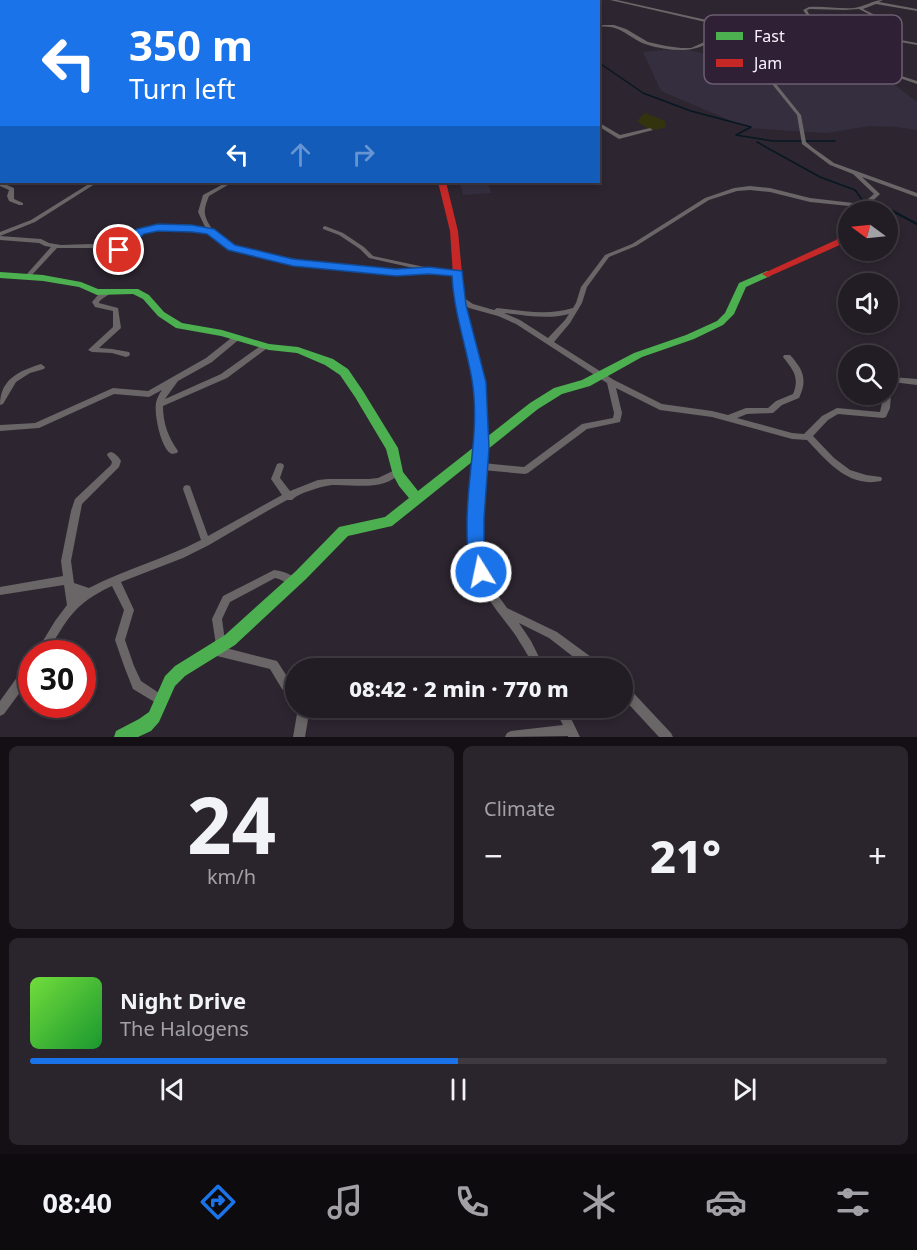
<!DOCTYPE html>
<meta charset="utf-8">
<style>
body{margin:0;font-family:"Noto Sans",sans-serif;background:#2a252c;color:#f1f3f6;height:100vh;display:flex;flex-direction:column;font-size:22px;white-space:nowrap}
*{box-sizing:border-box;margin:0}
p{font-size:20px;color:#a2a1a6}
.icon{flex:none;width:33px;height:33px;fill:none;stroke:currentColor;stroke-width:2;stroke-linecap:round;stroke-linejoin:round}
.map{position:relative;height:737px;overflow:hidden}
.drawer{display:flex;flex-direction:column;gap:9px;padding:9px;background:#130f14;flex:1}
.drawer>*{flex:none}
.guide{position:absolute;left:0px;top:0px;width:600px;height:183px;box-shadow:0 3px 9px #0003,0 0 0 2px #3f3a41;background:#1a73e8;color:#fff;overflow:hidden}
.needle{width:39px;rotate:285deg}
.controls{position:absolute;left:838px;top:201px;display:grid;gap:12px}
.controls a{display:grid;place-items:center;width:60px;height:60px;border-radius:50%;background:#221c24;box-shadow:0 3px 9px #0003,0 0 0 2px #3f3a41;font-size:30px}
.speed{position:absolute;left:18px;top:640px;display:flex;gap:12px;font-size:30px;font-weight:700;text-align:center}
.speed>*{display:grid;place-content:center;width:78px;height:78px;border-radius:50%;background:#221c24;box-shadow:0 3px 9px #0003,0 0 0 2px #3f3a41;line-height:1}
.speed .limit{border:9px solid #d22;background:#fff;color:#111}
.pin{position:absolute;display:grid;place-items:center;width:51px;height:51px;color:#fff;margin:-26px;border:3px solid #fff;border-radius:50%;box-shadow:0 2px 6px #0007}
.me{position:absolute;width:66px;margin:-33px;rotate:350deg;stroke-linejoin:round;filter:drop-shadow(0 0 4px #0008)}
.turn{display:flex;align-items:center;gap:21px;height:126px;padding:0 30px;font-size:27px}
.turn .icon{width:78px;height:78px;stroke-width:2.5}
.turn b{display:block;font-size:42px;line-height:51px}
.lanes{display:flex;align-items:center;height:57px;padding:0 30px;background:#0003;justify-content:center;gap:30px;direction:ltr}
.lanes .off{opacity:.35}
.big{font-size:45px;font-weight:800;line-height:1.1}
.drawer .tile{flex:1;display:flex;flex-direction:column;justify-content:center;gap:9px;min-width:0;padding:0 21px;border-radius:9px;background:#2a252c}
.drawer .dial{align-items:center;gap:0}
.dial b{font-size:78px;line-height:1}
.song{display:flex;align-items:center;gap:18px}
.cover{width:72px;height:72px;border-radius:9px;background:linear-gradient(135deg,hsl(100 70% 55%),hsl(130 70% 35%))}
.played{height:6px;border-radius:3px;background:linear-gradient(90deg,#1a73e8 50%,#3f3a41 50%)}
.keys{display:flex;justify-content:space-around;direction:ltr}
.heat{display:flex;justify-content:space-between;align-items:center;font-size:33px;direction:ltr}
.drawer .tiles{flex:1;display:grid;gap:9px;grid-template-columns:1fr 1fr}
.tile:last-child{grid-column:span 2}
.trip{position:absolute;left:285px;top:658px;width:348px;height:60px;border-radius:30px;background:#221c24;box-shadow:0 3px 9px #0003,0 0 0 2px #3f3a41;font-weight:800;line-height:60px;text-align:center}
.menu{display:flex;height:96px;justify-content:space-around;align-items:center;background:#0e0b0e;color:#a2a1a6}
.menu .icon{width:42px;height:42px}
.menu .active{color:#1a73e8}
.menu b{font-size:27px;color:#f1f3f6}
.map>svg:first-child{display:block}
.education{fill:#342e3e}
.green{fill:#33340d}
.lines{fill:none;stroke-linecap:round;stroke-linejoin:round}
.stream-far1{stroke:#061821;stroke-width:1.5}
.stream{stroke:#061821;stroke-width:2}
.street{fill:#6a6566;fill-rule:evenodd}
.fast{fill:#4caf50;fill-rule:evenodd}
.jam{fill:#c62828;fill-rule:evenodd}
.route{fill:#1a73e8;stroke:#114b97;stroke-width:1.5}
.key{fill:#2f2035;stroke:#6c5e71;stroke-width:1.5}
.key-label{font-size:16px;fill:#faf0fe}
</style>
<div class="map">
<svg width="917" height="737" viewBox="0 0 917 737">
<rect width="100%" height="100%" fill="#2d2530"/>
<path class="education" d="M680,48L737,61L762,58L792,72L822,70L876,77L895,85L917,102V130L896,127L869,126L827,133L748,128L661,91L643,52Z
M460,182H488L491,193L463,195Z"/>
<path class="green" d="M645,113L665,121L666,127C654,132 647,129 637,121Z"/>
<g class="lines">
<path class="stream-far1" d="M528,0L533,2
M598,62L643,93L691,111L751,127L736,135L773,141H835
M757,142L820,177L855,190L863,201"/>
<path class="stream" d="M870,203L883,206L917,224"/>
<path class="street" d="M22,0H26L28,2H23Z
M122,0H126V2H122Z
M210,0H214V2H210Z
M221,0H227L224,2H216Z
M284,0H288L286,2H281Z
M293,0L305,2H297Z
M426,0H430L428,2H423Z
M561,0H566L564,2H557Z
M610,0H617L747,29L749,28H778L808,17L803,10L809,7C824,6 839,9 854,8C864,7 873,0 883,0L879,2L917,9V11L876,4L863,9L881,18L880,20L859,9L845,10L810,9L807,10L811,18L796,24L824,26L917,43V45L824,28L792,25L779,30H751L755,31L766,47L770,70L892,73L917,81V84L891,75L771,72L772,79L801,115L806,142L813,148L834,163L917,193V197L862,177L880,194L861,212H854L859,207L810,202L770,192L750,190L737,191L709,200L636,246L609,257L587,287L582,303L570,323L554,342L614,380L662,404L712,411L728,415L746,408H768L776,401L793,394C800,377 793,370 783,357L784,355H790C803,369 808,380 799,398L782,405L773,413L747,414L737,418L792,433L804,434L822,416L837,408L880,412L884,394H888V366L892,369V377L917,379V385L892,382L890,408L886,417L883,418L838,414L828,420L813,436L834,458L850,470L866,475L881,477L882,479L881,481C848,488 827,461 807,440L792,439L712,417L660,410L616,388L622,413L620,422L587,429L528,473L525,474L482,470L479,510L480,542L486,571L489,580L497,594L507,608L557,632L602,665L603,669H589L549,638L519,623L531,641L545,669H535C530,659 525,650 519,641C509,624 494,610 485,592C462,548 470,495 477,448L478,446L481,445L484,446L485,448L483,463L524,467L582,424L613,418L614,413L607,383L516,324L498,316L469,308L457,300L456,298L457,296H461L473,304L494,310L497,308C523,311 547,316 573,308L576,303L581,287L605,255L632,244L705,198L734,188L750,186L770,188L810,198L862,204L874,194L853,174L830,165L802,144L797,115L768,79L762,47L753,33C727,27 707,51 682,50C670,50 657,48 645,44C627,37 620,24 598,27V25H614L626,29L648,42L666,46L681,48H691L725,33L740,30ZM504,313C525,315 547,320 569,314L565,320L548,338L520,320Z
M0,4H2V6H0Z
M0,17H2V19H0Z
M0,54H2V56H0Z
M0,64H2V66H0Z
M0,119H2V121H0Z
M598,122L620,135L650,128L653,130L619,139L598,126Z
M0,138H2V142H0Z
M2,170V174L0,175V171Z
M0,182L14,188V199L23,203V205H19L9,201L7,196L9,190L0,186Z
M92,182H98L35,222L0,236V232L31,220Z
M227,182H233L209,196C207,201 204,208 205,214C207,226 220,239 231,245C242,251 255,251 267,253C316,263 368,276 418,269L369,258L360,249L339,235L323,229V227L325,226L343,233L364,247L373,256L429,268L458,271L461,273L458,275L429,272L411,274H371L328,269L236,252L221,244L209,233L174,229H154L142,232L124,249L119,252L91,248H57L30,277L28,278L25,276L26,275L51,247L45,246L39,243L0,240V236L41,239L49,243L61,245L91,244L118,248C124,243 129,236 135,231C152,220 187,226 206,229L198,212L203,195Z
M438,182H445L442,184Z
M109,290L112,292C108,296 103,297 99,302V303L118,308L121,328L99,348L112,349L129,352L130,354L129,356L126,357L112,353L92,352L88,350L113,327V311L95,307L92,302L98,295Z
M235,335H238L242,337L212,362L178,381L165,399L221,374L263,344H269L270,346L227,378L163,406C163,423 168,437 178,451L177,453C175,453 174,454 172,454C161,450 154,414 156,403C157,398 159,394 162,390L149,397L114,394L39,428L0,431V425L35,423L113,388L148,391L206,358Z
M41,364L45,367L44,369L30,373L16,382L3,404L0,405C0,379 19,371 41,364Z
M111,452C115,453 119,457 121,461L119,467L82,504L71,561L74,583L89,588C125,569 165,559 201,540L183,489L184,486L187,485L190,486L191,489L208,536L282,495L271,479L277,464L280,463L283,464L284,466L280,478L290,491L318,480L328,479H369L378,478L397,469L400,470L401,472C384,492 355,484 332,485C324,486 317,488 309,491C303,493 297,495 292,500H287L269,510L209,545L183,558L121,582L134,610L125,640L134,666L141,681L165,697L166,701L165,705L161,706L133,689L124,666L115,640L124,610L112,586C73,604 68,619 46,654H35L55,621L67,605L64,585L0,595V587L63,576L61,561L71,511L75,499L111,465L112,462L107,455L108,453Z
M274,570C283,571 293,574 298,582L296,585L293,586L279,579L275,578L230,602L222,619L226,648L277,661L290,681L296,686V698L282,689L270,669L221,657L217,656L213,649L216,645L212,619L223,596Z
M32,661V676L4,714L0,716V701L28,662Z
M622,684L626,685L671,733L673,737H659L622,697Z
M298,708H310L305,737H293Z
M554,708H566L580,737H568V736L505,737L507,733L511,731L563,725Z"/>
<path class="fast" d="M112,0H121L108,2Z
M441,0L450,2H443Z
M767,271L772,274L770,276L746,287L734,314L723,325L694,339L642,357L590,386L562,394L538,409L392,526L348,536L306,579L235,645L185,676L175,686L159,722L151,731L138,737H114L116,731L139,719L149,712L165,676L175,666L225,635L296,571L339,527L385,517L409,498L399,486L393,475L386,449L355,397L340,375L325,365L297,353L269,350L221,336L176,328L158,316L143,299L133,294L97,295L79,287L43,281L0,278V272L43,275L81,282L98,289H138L149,295L164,312L182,323L222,330L269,344L298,347L333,359L348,369L363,391L398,448L403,472L418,491L530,403L554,388L582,380L634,353L686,335L717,321L725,313L739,283Z"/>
<path class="jam" d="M0,20H2V24H0Z
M438,182H446L458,231L465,305L484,382L487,448L485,451L481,452L477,451L475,448L474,382L455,305L450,231Z
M849,223V233L842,244L770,276L767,277L762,274L836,240L846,224Z"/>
</g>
<path class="route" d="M158,224L192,225L214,229L235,245L293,259L396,269L429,267L462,271L466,305L486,382L489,448L484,519V548L490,572L487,578L481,580L475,578C467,561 467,542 467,523C467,476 480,428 472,380C466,345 454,313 452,276L429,274L396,276L293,266L228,250L207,234L192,232L158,231L144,234L123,253H115L113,250L137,229Z"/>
<rect x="704" y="15" width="198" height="69" rx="9" class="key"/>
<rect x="716" y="32" width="27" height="8" fill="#4caf50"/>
<rect x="716" y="59" width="27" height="8" fill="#c62828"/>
<g class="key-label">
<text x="754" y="42">Fast</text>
<text x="754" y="69">Jam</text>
</g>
</svg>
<div class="controls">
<a><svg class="needle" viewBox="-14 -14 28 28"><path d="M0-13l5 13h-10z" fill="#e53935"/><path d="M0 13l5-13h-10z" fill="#a2a1a6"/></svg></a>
<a><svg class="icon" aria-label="sound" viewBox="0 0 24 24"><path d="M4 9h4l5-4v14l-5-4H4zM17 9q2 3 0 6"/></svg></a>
<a><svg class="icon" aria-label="search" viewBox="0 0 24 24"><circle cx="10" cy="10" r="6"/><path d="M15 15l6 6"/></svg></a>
</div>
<div class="speed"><div class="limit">30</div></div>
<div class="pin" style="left:119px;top:250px;background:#d93025"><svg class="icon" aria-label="arrive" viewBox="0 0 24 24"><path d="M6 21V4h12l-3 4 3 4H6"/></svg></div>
<svg class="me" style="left:481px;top:572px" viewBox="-20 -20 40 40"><circle r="17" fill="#1a73e8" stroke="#fff" stroke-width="3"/><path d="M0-11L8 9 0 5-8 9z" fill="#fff"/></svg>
<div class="trip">08:42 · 2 min · 770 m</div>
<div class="guide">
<div class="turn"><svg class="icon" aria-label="left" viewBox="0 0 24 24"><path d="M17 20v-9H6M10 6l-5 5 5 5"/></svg><div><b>350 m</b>Turn left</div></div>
<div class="lanes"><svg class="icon" aria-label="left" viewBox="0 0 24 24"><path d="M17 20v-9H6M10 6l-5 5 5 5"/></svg><svg class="icon off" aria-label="ahead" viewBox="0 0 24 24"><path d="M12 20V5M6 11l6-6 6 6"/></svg><svg class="icon off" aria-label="right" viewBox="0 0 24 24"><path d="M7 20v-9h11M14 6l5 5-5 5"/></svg></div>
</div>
</div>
<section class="drawer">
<div class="tiles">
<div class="tile dial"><b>24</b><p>km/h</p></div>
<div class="tile"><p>Climate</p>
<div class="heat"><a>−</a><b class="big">21°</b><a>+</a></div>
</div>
<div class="tile">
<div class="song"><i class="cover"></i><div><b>Night Drive</b><p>The Halogens</p></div></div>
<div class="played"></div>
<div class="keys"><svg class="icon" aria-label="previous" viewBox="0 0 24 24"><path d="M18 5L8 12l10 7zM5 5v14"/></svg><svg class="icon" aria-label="pause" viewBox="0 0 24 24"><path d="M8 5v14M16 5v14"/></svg><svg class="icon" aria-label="next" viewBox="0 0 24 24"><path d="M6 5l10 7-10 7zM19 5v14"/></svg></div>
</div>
</div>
</section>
<nav class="menu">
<b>08:40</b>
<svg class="icon active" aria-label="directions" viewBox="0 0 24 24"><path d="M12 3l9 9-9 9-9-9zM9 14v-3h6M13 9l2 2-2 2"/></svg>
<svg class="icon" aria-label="music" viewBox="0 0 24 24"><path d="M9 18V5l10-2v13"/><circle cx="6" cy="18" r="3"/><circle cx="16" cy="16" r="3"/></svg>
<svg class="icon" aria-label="phone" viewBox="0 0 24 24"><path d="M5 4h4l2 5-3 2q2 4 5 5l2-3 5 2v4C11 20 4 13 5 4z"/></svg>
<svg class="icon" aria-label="climate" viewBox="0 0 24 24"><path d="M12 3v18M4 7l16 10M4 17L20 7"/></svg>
<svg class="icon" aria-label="car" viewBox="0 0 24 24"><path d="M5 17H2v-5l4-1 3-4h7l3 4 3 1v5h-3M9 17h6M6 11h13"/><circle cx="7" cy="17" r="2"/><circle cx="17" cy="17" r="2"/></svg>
<svg class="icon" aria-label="filters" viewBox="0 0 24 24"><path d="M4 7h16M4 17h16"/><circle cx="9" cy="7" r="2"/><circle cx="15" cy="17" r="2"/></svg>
</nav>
